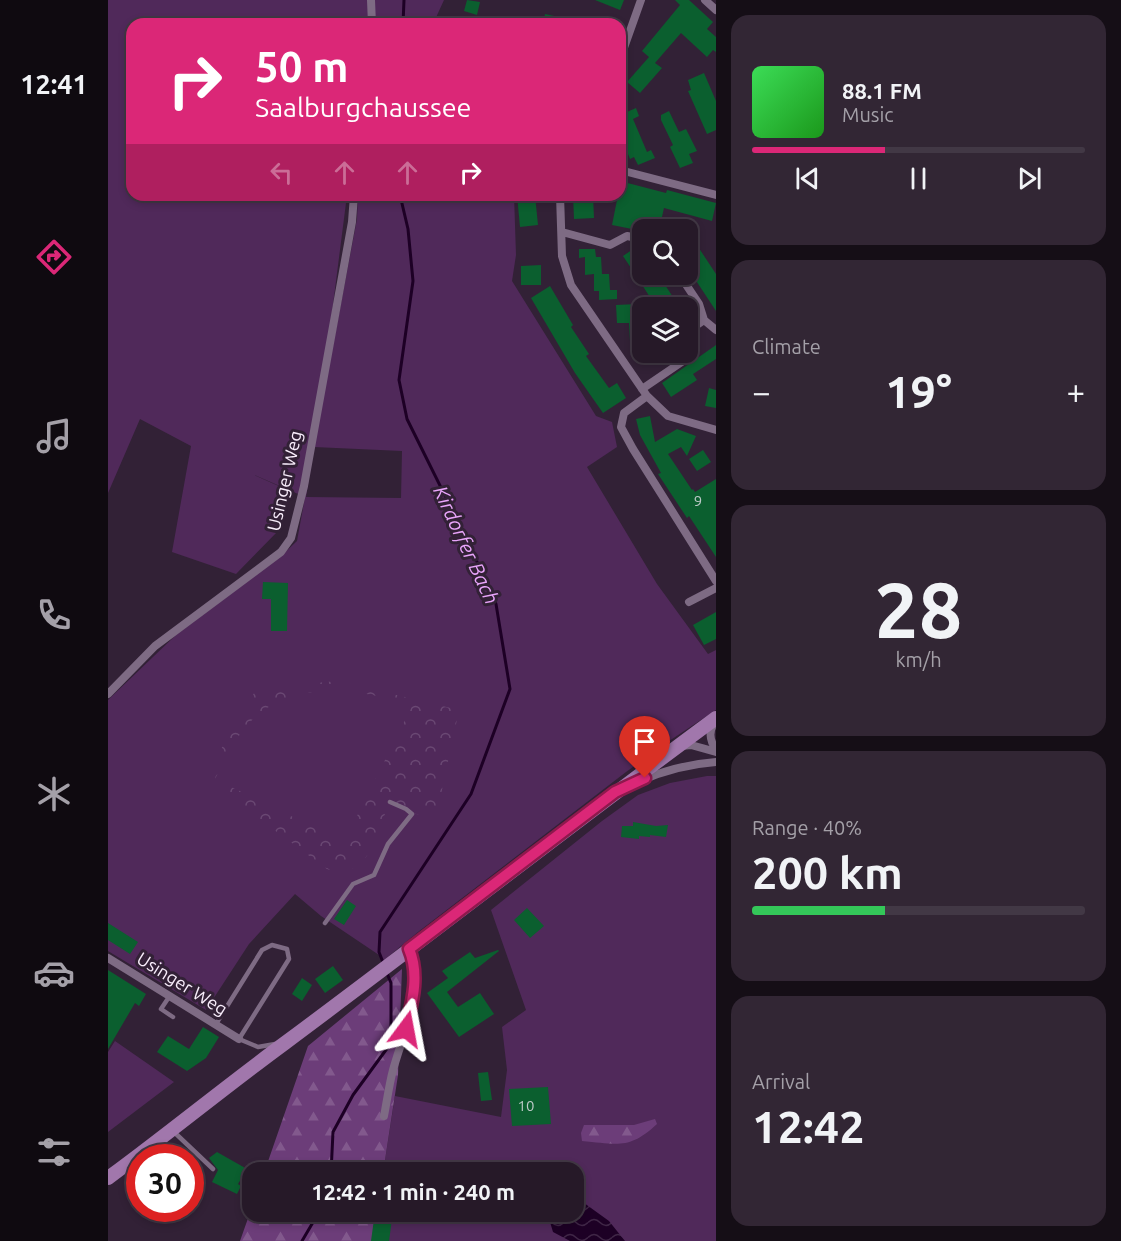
<!DOCTYPE html>
<meta charset="utf-8">
<style>
body{margin:0;font-family:Ubuntu,sans-serif;background:#322634;color:#f1f3f6;height:100vh;display:flex;flex-direction:column;font-size:22px;white-space:nowrap}
*{box-sizing:border-box;margin:0}
p{font-size:20px;color:#a4a0a8}
.icon{flex:none;width:33px;height:33px;fill:none;stroke:currentColor;stroke-width:2;stroke-linecap:round;stroke-linejoin:round}
.map{position:relative;flex:1;overflow:hidden}
.drawer{display:flex;flex-direction:column;gap:15px;padding:15px;background:#150e16;width:405px}
.drawer>*{flex:none}
.banner{position:absolute;left:18px;top:18px;width:500px;height:183px;border-radius:18px;box-shadow:0 3px 9px #0003,0 0 0 2px #423845;background:#db2777;color:#fff;overflow:hidden}
.controls{position:absolute;left:524px;top:219px;display:grid;gap:12px}
.controls a{display:grid;place-items:center;width:66px;height:66px;border-radius:12px;background:#261928;box-shadow:0 3px 9px #0003,0 0 0 2px #423845;font-size:30px}
.speed{position:absolute;left:18px;top:1144px;display:flex;gap:12px;font-size:30px;font-weight:700;text-align:center}
.speed>*{display:grid;place-content:center;width:78px;height:78px;border-radius:50%;background:#261928;box-shadow:0 3px 9px #0003,0 0 0 2px #423845;line-height:1}
.speed .limit{border:9px solid #d22;background:#fff;color:#111}
.pin{position:absolute;display:grid;place-items:center;width:51px;height:51px;color:#fff;margin:-62px -26px;border-radius:50% 50% 50% 0;rotate:-45deg;box-shadow:0 0 6px #0007}
.pin .icon{rotate:45deg}
.me{position:absolute;width:66px;margin:-33px;rotate:13deg;stroke-linejoin:round;filter:drop-shadow(0 0 4px #0008)}
.turn{display:flex;align-items:center;gap:21px;height:126px;padding:0 30px;font-size:27px}
.turn .icon{width:78px;height:78px;stroke-width:2.5}
.turn b{display:block;font-size:42px;line-height:51px}
.lanes{display:flex;align-items:center;height:57px;padding:0 30px;background:#0003;justify-content:center;gap:30px;direction:ltr}
.lanes .off{opacity:.35}
.big{font-size:45px;font-weight:700;line-height:1.1}
.drawer .widget{flex:1;display:flex;flex-direction:column;justify-content:center;gap:9px;min-width:0;padding:0 21px;border-radius:18px;background:#322634}
.drawer .dial{align-items:center;gap:0}
.dial b{font-size:78px;line-height:1}
.song{display:flex;align-items:center;gap:18px}
.cover{width:72px;height:72px;border-radius:9px;background:linear-gradient(135deg,hsl(130 70% 55%),hsl(120 70% 35%))}
.played{height:6px;border-radius:3px;background:linear-gradient(90deg,#db2777 40%,#423845 40%)}
.keys{display:flex;justify-content:space-around;direction:ltr}
.heat{display:flex;justify-content:space-between;align-items:center;font-size:33px;direction:ltr}
.charge{height:9px;border-radius:4px;background:linear-gradient(90deg,#34c759 40%,#423845 0)}
.trip{position:absolute;left:134px;top:1162px;width:342px;height:60px;border-radius:18px;background:#261928;box-shadow:0 3px 9px #0003,0 0 0 2px #423845;font-weight:700;line-height:60px;text-align:center}
main{display:flex;flex:1;min-height:0}
.dock{display:flex;flex-direction:column;width:108px;justify-content:space-around;align-items:center;background:#0f0a10;color:#a4a0a8}
.dock .icon{width:42px;height:42px}
.dock .active{color:#db2777}
.dock b{font-size:27px;color:#f1f3f6}
.map>svg:first-child{display:block}
.green{fill:#50295a;fill-rule:evenodd}
.forest{fill:url(#forest-firs)}
.park{fill:url(#park-crowns);fill-rule:evenodd}
.water{fill:url(#water-waves)}
.lines{fill:none;stroke-linecap:round;stroke-linejoin:round}
.stream{stroke:#1d0025;stroke-width:3}
.building{fill:#0b5f2f}
.service{stroke:#7e6b84;stroke-width:4.5}
.minor{stroke:#7e6b84;stroke-width:8}
.primary{stroke:#a177ac;stroke-width:14}
.route-casing{stroke:#8e194d;stroke-width:15}
.route{stroke:#db2777;stroke-width:10}
.labels{text-anchor:middle;stroke-width:6;stroke-linejoin:round;paint-order:stroke}
.number-label{font-size:15px;fill:#bdcac8}
.street-label{font-size:18px;fill:#f8edfb;stroke:#322136}
.water-label{font-size:20px;font-style:italic;fill:#e8a4fa;stroke:#322136}
</style>
<main>
<nav class="dock">
<b>12:41</b>
<svg class="icon active" aria-label="directions" viewBox="0 0 24 24"><path d="M12 3l9 9-9 9-9-9zM9 14v-3h6M13 9l2 2-2 2"/></svg>
<svg class="icon" aria-label="music" viewBox="0 0 24 24"><path d="M9 18V5l10-2v13"/><circle cx="6" cy="18" r="3"/><circle cx="16" cy="16" r="3"/></svg>
<svg class="icon" aria-label="phone" viewBox="0 0 24 24"><path d="M5 4h4l2 5-3 2q2 4 5 5l2-3 5 2v4C11 20 4 13 5 4z"/></svg>
<svg class="icon" aria-label="climate" viewBox="0 0 24 24"><path d="M12 3v18M4 7l16 10M4 17L20 7"/></svg>
<svg class="icon" aria-label="car" viewBox="0 0 24 24"><path d="M5 17H2v-5l4-1 3-4h7l3 4 3 1v5h-3M9 17h6M6 11h13"/><circle cx="7" cy="17" r="2"/><circle cx="17" cy="17" r="2"/></svg>
<svg class="icon" aria-label="filters" viewBox="0 0 24 24"><path d="M4 7h16M4 17h16"/><circle cx="9" cy="7" r="2"/><circle cx="15" cy="17" r="2"/></svg>
</nav>
<div class="map">
<svg width="608" height="1241" viewBox="0 0 608 1241">
<defs>
<pattern id="forest-firs" width="22" height="20" patternUnits="userSpaceOnUse" patternTransform="scale(1.5)"><rect width="22" height="20" fill="#6c3d79"/><path d="M5 1l3.5 6h-7zM16 11l3.5 6h-7z" fill="#82598d"/></pattern>
<pattern id="park-crowns" width="20" height="18" patternUnits="userSpaceOnUse" patternTransform="scale(1.5)"><rect width="20" height="18" fill="#50295a"/><path d="M2 6a3 3 0 1 1 6 0M12 15a3 3 0 1 1 6 0" fill="none" stroke="#6a4873"/></pattern>
<pattern id="water-waves" width="16" height="10" patternUnits="userSpaceOnUse" patternTransform="scale(1.5)"><rect width="16" height="10" fill="#1d0025"/><path d="M0 5q4-4 8 0t8 0" fill="none" stroke="#3f2646"/></pattern>
</defs>
<rect width="100%" height="100%" fill="#322136"/>
<path class="green" d="M0,0H260V24H24V195H239L209,430L249,219L250,195H406L408,255L404,281L488,416L504,422L509,447L479,467L549,584L600,654L608,650V710L558,743L518,772L310,932L275,961L271,955L213,916L187,894L141,944L98,1010L0,951V700L68,635L172,557L189,541L197,497L135,470L184,492L170,531L128,574L64,552L83,446L32,419L0,493ZM206,447L294,451L293,498L198,497Z
M266,0H336L325,24H267Z
M599,776H608V1241H265L268,1212H465V1173H275L287,1096L393,1117L399,1070L394,1027L418,1010L383,910L494,821L530,795L562,783Z
M7,1041L66,1082L0,1132V1052Z"/>
<path class="forest" d="M294,969L290,1075L275,1173H156L200,1046Z
M547,1119L549,1124C521,1150 510,1144 474,1141L473,1133L476,1125H526Z
M144,1207V1212H268L265,1241H132Z"/>
<path class="park" d="M230,681L351,710L328,818L279,808C269,836 259,882 219,869L96,778L149,688ZM225,689L265,695L303,708L236,842L107,779C137,717 155,697 225,689Z"/>
<path class="water" d="M465,1195L501,1221L517,1241H462L445,1232L439,1212H465Z"/>
<g class="lines">
<path class="stream" d="M295,24L296,0
M276,965L271,952L272,932L363,794L402,689L388,604L361,544L299,419L291,380L305,281L300,229L292,195
M223,1173L225,1132L245,1095L283,1043V983L278,971
M194,1241L211,1212"/>
</g>
<path class="building" d="M359,0L372,2L369,15L356,11Z
M487,0H516L512,10Z
M567,0H581L605,22L599,29L608,37V52L605,50L599,57L573,33L547,63L554,68L532,93L519,82L541,57L534,51L572,5Z
M437,14L451,17L450,24H435Z
M596,73L608,101V130L599,134L580,91L583,90L580,80Z
M528,108L531,116L525,119L539,152L543,150L547,158L530,165L526,157L522,159L512,134V125L514,124L512,115Z
M561,111L571,132L578,129L589,151L581,154L585,163L572,168L562,147L565,145L553,120V115Z
M512,181L558,193L559,190L608,203L604,221L556,208L551,230H534V231L504,225L510,195H512Z
M409,195H427L430,225L412,227Z
M465,195H485L486,218L466,219Z
M579,230L608,274V311L579,267Z
M531,245L534,250V274H550L572,308H549L527,274L515,256Z
M471,249H487L488,257H493L494,274H501L502,290H509V299L491,300V291H486V274L477,275V257L471,258Z
M433,265V285H413V266Z
M442,286L465,325L463,327L481,354L478,356L501,388L509,383L518,398L495,413L467,373L423,298Z
M529,304V322H534V341H522L521,323H509L508,305Z
M608,345V359L585,374L589,380L563,397L554,383Z
M601,388L608,390V408L597,406Z
M542,416L547,442L569,429L588,436L579,456L573,447L560,454L584,490L585,489L587,492L608,479V557L581,516L579,518L550,474L553,473L532,435L528,419Z
M595,450L603,462L589,471L581,459Z
M155,582L180,583L179,631H163V599H154Z
M608,612V639L596,645L585,625Z
M525,822L548,826L560,825L558,837L542,835V837L531,836V839L513,837L514,826H525Z
M239,900L248,906L236,925L226,919Z
M419,908L436,926L422,938L406,920Z
M0,923L30,942L22,954L0,940Z
M390,950L391,951L339,992L350,1007L372,993L386,1014L351,1037L319,993L340,978L334,971L362,952L367,958Z
M225,966L235,980L217,993L207,979Z
M0,970L38,994L31,1006L27,1003L0,1049Z
M194,978L204,985L194,1001L184,994Z
M95,1027L111,1037L98,1058L79,1071L49,1052L60,1036L81,1049Z
M380,1072L384,1100L373,1101L370,1073Z
M440,1087L443,1124L404,1126L401,1089Z
M109,1152L139,1169L130,1184L133,1186L129,1194L104,1182L110,1170L101,1158Z
M267,1212H285L281,1241H263Z"/>
<g class="lines">
<path class="service" d="M217,923L245,884L266,875L280,844L304,814L298,809L282,802
M61,997L53,1009L65,1017
M108,1024L154,950L164,945L179,949
M167,1044L150,1047L131,1039L181,959L179,949
M66,1132L105,1169"/>
<path class="minor" d="M263,0L264,24
M597,0L608,10
M512,59L533,0
M512,170L608,195
M452,195L454,256L463,285L539,396L560,416L608,430
M454,232L502,245L519,236L534,239
M571,274L591,304L596,320L608,330
M579,332L596,320
M534,389L581,357L579,334
M539,396L516,413L513,427L525,449L608,581
M581,602L608,588
M0,694L47,646L173,552L183,538L196,486L244,222L246,195
M607,722C601,730 601,740 608,749
M573,746L583,745L608,752
M532,781C557,770 581,764 608,762
M0,958L131,1039
M276,1116C279,1101 281,1085 285,1070C295,1033 318,987 301,949"/>
<path class="primary" d="M0,1178C60,1134 117,1087 177,1043C321,936 463,825 608,718"/>
</g>
<g class="lines">
<g class="route-casing">
<path id="route" d="M298,1029C304,1003 312,975 301,949L507,792L537,778"/>
</g>
<use href="#route" class="route"/>
</g>
<g class="labels">
<g class="number-label">
<text x="590" y="506">9</text>
<text x="418" y="1111">10</text>
</g>
<g class="street-label">
<text transform="translate(177 481) rotate(-77)" y="6">Usinger Weg</text>
<text transform="translate(74 984) rotate(32)" y="6">Usinger Weg</text>
</g>
<g class="water-label">
<text transform="translate(358 545) rotate(65)" y="7">Kirdorfer Bach</text>
</g>
</g>
</svg>
<div class="controls">
<a><svg class="icon" aria-label="search" viewBox="0 0 24 24"><circle cx="10" cy="10" r="6"/><path d="M15 15l6 6"/></svg></a>
<a><svg class="icon" aria-label="layers" viewBox="0 0 24 24"><path d="M12 4l9 5-9 5-9-5zM3 14l9 5 9-5"/></svg></a>
</div>
<div class="speed"><div class="limit">30</div></div>
<div class="pin" style="left:537px;top:778px;background:#d93025"><svg class="icon" aria-label="arrive" viewBox="0 0 24 24"><path d="M6 21V4h12l-3 4 3 4H6"/></svg></div>
<svg class="me" style="left:298px;top:1029px" viewBox="-20 -20 40 40"><path d="M0-17L14 15 0 8-14 15z" fill="#db2777" stroke="#fff" stroke-width="4"/></svg>
<div class="trip">12:42 · 1 min · 240 m</div>
<div class="banner">
<div class="turn"><svg class="icon" aria-label="right" viewBox="0 0 24 24"><path d="M7 20v-9h11M14 6l5 5-5 5"/></svg><div><b>50 m</b>Saalburgchaussee</div></div>
<div class="lanes"><svg class="icon off" aria-label="left" viewBox="0 0 24 24"><path d="M17 20v-9H6M10 6l-5 5 5 5"/></svg><svg class="icon off" aria-label="ahead" viewBox="0 0 24 24"><path d="M12 20V5M6 11l6-6 6 6"/></svg><svg class="icon off" aria-label="ahead" viewBox="0 0 24 24"><path d="M12 20V5M6 11l6-6 6 6"/></svg><svg class="icon" aria-label="right" viewBox="0 0 24 24"><path d="M7 20v-9h11M14 6l5 5-5 5"/></svg></div>
</div>
</div>
<section class="drawer">
<div class="widget">
<div class="song"><i class="cover"></i><div><b>88.1 FM</b><p>Music</p></div></div>
<div class="played"></div>
<div class="keys"><svg class="icon" aria-label="previous" viewBox="0 0 24 24"><path d="M18 5L8 12l10 7zM5 5v14"/></svg><svg class="icon" aria-label="pause" viewBox="0 0 24 24"><path d="M8 5v14M16 5v14"/></svg><svg class="icon" aria-label="next" viewBox="0 0 24 24"><path d="M6 5l10 7-10 7zM19 5v14"/></svg></div>
</div>
<div class="widget"><p>Climate</p>
<div class="heat"><a>−</a><b class="big">19°</b><a>+</a></div>
</div>
<div class="widget dial"><b>28</b><p>km/h</p></div>
<div class="widget"><p>Range · 40%</p><b class="big">200 km</b><div class="charge"></div></div>
<div class="widget"><p>Arrival</p><b class="big">12:42</b></div>
</section>
</main>
